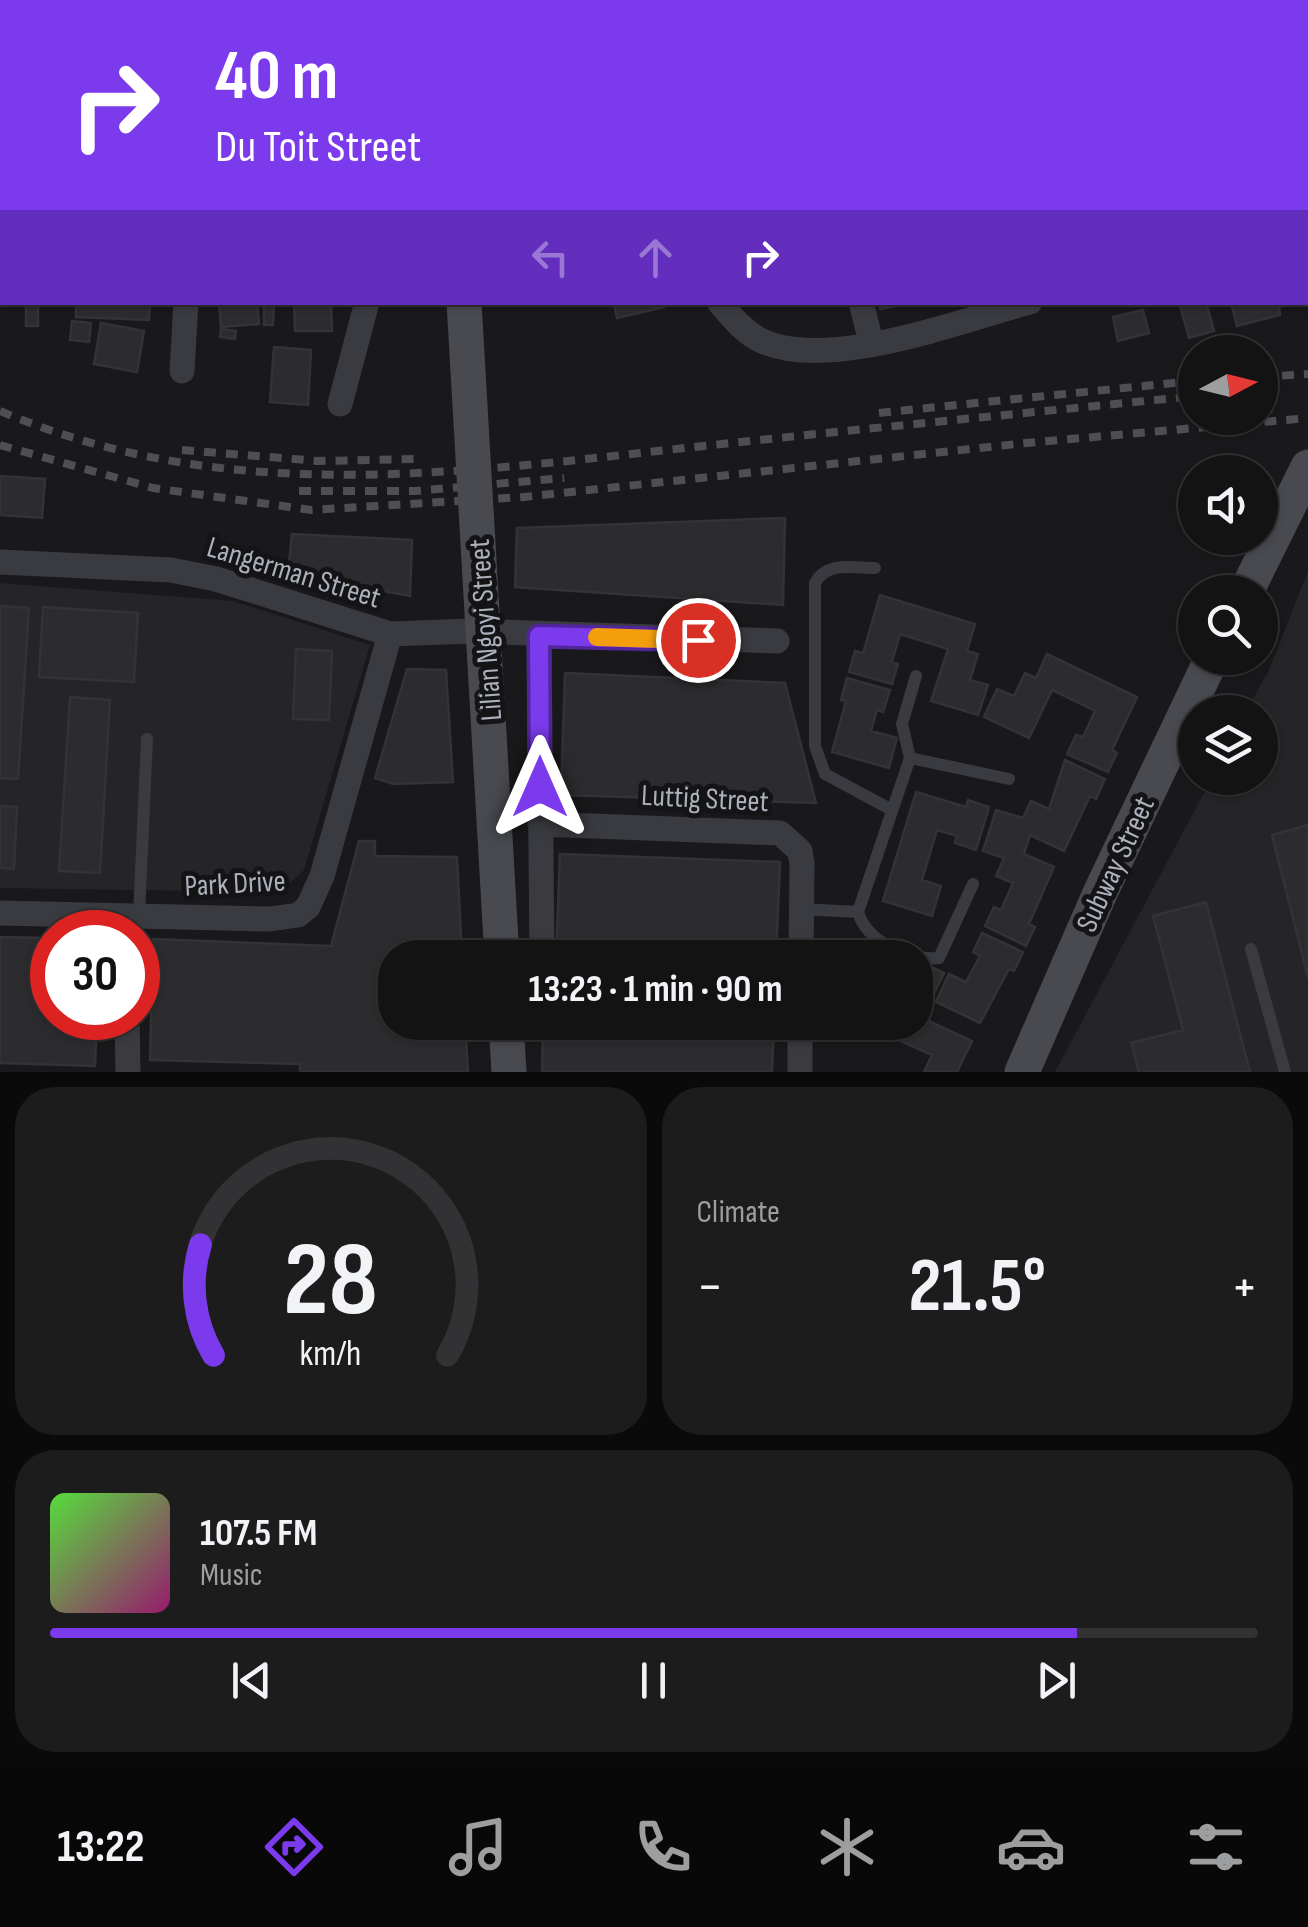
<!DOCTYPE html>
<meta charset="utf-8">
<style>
body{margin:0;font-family:"Sofia Sans Condensed",sans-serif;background:#1c1c1d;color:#f1f3f6;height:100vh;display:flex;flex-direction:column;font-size:38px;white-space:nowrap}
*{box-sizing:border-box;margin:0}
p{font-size:32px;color:#9d9ea0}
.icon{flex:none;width:55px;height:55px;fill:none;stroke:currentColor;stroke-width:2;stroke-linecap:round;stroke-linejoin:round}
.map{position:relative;height:1072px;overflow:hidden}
.sheet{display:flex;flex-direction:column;gap:15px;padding:15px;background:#0a0a0b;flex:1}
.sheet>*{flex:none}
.hud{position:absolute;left:0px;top:0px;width:1310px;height:305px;box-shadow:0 2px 8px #0004,0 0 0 2px #323234;background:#7c3aed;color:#fff;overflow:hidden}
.needle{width:65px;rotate:83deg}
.buttons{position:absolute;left:1178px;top:335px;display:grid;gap:20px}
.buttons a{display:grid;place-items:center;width:100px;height:100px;border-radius:50%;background:#131314;box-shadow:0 2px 8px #0004,0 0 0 2px #323234;font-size:50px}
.speed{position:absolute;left:30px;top:910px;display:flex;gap:20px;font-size:50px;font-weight:700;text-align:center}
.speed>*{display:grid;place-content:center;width:130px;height:130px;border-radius:50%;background:#131314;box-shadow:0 2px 8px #0004,0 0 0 2px #323234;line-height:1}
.speed .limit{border:15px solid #d22;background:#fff;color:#111}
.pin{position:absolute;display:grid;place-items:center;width:85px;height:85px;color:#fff;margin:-42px;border:5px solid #fff;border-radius:50%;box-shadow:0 2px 10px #0007}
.me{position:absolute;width:110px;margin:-55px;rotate:0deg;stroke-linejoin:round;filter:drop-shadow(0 0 8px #0008)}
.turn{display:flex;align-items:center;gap:35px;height:210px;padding:0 50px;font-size:45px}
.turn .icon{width:130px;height:130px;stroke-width:2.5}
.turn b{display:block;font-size:70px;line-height:85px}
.lanes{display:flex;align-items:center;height:95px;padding:0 50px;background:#0003;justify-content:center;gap:50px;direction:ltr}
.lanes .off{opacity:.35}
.big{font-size:75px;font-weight:700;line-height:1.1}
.sheet .card{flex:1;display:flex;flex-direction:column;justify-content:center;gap:15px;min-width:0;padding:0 35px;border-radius:40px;background:#1c1c1d}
.sheet .dial{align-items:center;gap:0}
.dial svg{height:260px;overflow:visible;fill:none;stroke:#323234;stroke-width:7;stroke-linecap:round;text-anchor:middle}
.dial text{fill:#f1f3f6;stroke:none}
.song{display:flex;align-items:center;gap:30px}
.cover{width:120px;height:120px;border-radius:15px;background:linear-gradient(135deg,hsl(110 70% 55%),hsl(320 70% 35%))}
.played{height:10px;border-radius:5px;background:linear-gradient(90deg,#7c3aed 85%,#323234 85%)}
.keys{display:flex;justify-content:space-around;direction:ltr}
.heat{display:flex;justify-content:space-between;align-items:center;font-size:55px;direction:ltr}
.sheet .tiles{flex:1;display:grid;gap:15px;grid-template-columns:1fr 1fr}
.card:last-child{grid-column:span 2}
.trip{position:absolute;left:378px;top:940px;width:555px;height:100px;border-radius:40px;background:#131314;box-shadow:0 2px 8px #0004,0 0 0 2px #323234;font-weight:700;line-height:100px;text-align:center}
.tabs{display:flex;height:160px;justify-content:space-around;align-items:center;background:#080808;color:#9d9ea0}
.tabs .icon{width:70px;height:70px}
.tabs .on{color:#7c3aed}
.tabs b{font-size:45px;color:#f1f3f6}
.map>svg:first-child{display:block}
.built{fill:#252528}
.building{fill:#2c2c2f;stroke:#333337;stroke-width:2.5}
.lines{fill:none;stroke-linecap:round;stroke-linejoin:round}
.lane{stroke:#3a3b40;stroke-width:12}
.street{stroke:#3a3b40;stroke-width:25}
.secondary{stroke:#484a50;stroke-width:35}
.rail{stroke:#4d4f55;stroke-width:8;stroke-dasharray:12 10;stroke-linecap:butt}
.secondary-bridge{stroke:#484a50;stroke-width:35}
.route-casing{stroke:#51269a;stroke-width:25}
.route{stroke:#7c3aed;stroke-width:18}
.slow{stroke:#f59e0b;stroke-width:18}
.labels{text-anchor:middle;stroke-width:10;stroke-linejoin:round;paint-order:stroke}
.street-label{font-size:30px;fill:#abb0bb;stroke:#141416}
</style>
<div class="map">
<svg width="1308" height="1072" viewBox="0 0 1308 1072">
<rect width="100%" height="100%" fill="#19191b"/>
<path class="built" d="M1308,571V1072H1055L1212,778H1260V712H1246L1269,670Z
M0,583L233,601L370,645L304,870L280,892L0,888Z"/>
<path class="building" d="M0,0H28L2,2V41Z
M100,0H152V2H100Z
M717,0H755V2H718Z
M812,0H858V2H808Z
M866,0H915V2H867Z
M945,0H992V2H945Z
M1254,0H1301L1302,2H1254Z
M0,105H2V143L0,142Z
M26,302H38V326H26Z
M76,302H150L149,320L76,317Z
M219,302H257L259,324L221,327Z
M264,302H274L273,325H264Z
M294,302H331L332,331H295Z
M663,302L664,307L617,318L614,304Z
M879,302H916L880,309Z
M1179,302H1206L1214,331L1189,338Z
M1231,302H1298L1279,307L1280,315L1237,326Z
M1143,310L1149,333L1118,341L1113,317Z
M72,321L91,323L89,342L70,340Z
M101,323L144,331L137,372L94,364Z
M221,329L236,331L235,339L220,337Z
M274,347L311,350L308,405L270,402Z
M0,476L45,479L42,518L0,515Z
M785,518L783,605L515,587L517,528Z
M292,534L412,540L410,596L288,573Z
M880,595L975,624L967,651L978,654L970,680L988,685L978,715L931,701L948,649L900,634L892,662L898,664L892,684L849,672L855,651L863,653Z
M0,606L29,608L18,779L0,778Z
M43,607L138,613L134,682L39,677Z
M296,649L332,651L329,720L293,719Z
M1047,654L1137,697L1112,750L1117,753L1108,772L1067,754L1076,735L1083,737L1095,711L1052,690L1029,738L984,717L997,689L1014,696L1025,673L1036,678Z
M407,669L446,670L453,782L393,784L375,778Z
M565,673L785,683L816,803L561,795Z
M847,678L890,690L883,712L877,710L871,731L897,738L889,768L832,752L846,701L841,700Z
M70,697L110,700L100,873L59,871Z
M1065,760L1105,779L1096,799L1090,796L1064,851L1030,835L1024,854L1054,867L1029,924L1035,927L1026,946L985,926L994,907L1001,910L1013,883L996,876L1004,858L983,851L996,810L1023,818L1031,801L1049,809Z
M916,792L966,807L968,800L989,807L976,850L955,843L957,836L937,830L922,880L941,886L932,916L883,901Z
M0,806L17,807L14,869L0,868Z
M1308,825V978L1272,835Z
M359,841H375V856L457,857L462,958H395V1022H465L468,1072H300V1064L150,1060L153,939L331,946Z
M560,854L780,862L776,958H556Z
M1206,902L1250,1072H1139L1131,1043L1183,1030L1153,916Z
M982,933L1023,952L1014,971L1009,969L980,1023L936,1002L949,974L966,982L980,956L973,952Z
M0,937L52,938V1018H97L95,1066L0,1063Z
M917,960L944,973L922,1018L972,1041L957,1072H924L932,1055L881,1032L886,1022H915Z
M774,1022L772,1072H542L543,1023Z"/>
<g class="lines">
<path class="lane" d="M875,568C853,568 827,561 815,583V746L825,774L892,810
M910,758L902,724L916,676
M801,909L858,912L910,758L1009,779
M858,912C867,942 908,961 939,958L973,884
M139,916L147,739
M1251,949L1285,1072"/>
<path class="street" d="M643,0L644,2
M785,0L786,2
M924,0L925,2
M1232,0V2
M204,2V0
M1083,2V0
M0,178H2
M719,302C731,316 742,330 758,339C823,374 962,320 1030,302
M861,302L871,342
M182,371L186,302
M340,404L367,302
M0,562L171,570L216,579L390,634L472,631L777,641
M539,636L542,958
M540,824L780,833L800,851L802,864L801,958
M0,913L270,919L298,915L308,907L322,876L390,634
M127,1018L128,1072
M800,1072V1022"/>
<path class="secondary" d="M456,2L457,0
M1246,592L1308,467
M506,1022L509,1072
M1022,1072L1101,891L1212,658"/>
<path class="rail" d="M1260,377L1308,374
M0,411C236,511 476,470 722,444C880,427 1037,412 1195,396
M879,413L1192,381
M0,445L153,488L311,510L524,497L1026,443L1308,418
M182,450L318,461L416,459
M299,491H415L564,478"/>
<path class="secondary-bridge" d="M464,302L502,958"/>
</g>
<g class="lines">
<g class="route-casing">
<path id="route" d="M540,787L539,636L698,640"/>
</g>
<use href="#route" class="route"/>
<path class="slow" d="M597,637L659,639"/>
</g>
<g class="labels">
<g class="street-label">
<text transform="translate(294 572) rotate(17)" y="10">Langerman Street</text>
<text transform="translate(485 630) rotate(-94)" y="10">Lilian Ngoyi Street</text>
<text transform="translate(705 798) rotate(3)" y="10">Luttig Street</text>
<text transform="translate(1115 864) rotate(-65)" y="10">Subway Street</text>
<text transform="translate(235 883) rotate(-3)" y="10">Park Drive</text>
</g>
</g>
</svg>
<div class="buttons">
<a><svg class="needle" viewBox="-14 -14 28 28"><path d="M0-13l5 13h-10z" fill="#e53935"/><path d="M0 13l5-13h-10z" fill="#9d9ea0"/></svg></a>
<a><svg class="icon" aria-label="sound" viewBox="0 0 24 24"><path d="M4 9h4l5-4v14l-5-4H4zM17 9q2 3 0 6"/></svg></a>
<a><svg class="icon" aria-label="search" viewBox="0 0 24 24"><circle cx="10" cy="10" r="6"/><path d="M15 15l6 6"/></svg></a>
<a><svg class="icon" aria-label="layers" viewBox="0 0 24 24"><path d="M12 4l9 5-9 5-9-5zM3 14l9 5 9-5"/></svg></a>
</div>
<div class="speed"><div class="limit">30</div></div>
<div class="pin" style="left:698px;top:640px;background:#d93025"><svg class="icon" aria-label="arrive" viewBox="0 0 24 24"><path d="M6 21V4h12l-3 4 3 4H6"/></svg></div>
<svg class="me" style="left:540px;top:787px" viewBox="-20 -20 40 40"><path d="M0-17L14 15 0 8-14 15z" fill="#7c3aed" stroke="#fff" stroke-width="4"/></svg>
<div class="trip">13:23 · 1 min · 90 m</div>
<div class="hud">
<div class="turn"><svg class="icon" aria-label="right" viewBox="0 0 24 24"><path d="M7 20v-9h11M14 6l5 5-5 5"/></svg><div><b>40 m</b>Du Toit Street</div></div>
<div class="lanes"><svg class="icon off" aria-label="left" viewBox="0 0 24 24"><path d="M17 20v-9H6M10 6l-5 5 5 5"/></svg><svg class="icon off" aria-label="ahead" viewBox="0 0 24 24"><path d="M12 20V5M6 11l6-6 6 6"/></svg><svg class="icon" aria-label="right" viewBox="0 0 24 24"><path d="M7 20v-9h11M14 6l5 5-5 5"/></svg></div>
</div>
</div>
<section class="sheet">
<div class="tiles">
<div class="card dial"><svg viewBox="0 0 100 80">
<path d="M14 69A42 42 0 1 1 86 69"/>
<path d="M14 69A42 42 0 0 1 10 35" stroke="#7c3aed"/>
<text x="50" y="56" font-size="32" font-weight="700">28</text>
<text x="50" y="72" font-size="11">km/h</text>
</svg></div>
<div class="card"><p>Climate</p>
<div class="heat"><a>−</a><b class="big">21.5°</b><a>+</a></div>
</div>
<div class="card">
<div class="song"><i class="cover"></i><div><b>107.5 FM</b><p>Music</p></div></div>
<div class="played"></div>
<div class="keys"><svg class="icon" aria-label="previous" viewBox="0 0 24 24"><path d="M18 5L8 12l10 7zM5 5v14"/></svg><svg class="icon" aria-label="pause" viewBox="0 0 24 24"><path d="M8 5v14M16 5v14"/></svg><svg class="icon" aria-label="next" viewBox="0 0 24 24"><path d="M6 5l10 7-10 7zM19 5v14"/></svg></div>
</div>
</div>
</section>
<nav class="tabs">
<b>13:22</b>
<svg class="icon on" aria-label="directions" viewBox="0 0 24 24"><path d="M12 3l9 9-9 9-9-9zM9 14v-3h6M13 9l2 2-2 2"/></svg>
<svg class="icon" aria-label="music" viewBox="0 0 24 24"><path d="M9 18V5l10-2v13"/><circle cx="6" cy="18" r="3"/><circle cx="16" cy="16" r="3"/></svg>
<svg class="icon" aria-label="phone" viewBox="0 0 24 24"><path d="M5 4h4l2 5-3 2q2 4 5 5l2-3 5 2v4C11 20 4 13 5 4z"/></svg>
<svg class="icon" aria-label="climate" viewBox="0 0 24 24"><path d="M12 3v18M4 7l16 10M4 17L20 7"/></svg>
<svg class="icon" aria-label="car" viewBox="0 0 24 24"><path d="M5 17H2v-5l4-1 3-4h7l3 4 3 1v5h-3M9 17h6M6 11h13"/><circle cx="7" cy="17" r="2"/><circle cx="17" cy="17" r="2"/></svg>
<svg class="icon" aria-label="filters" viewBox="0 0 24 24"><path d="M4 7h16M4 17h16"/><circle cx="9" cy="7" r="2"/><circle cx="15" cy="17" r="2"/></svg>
</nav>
